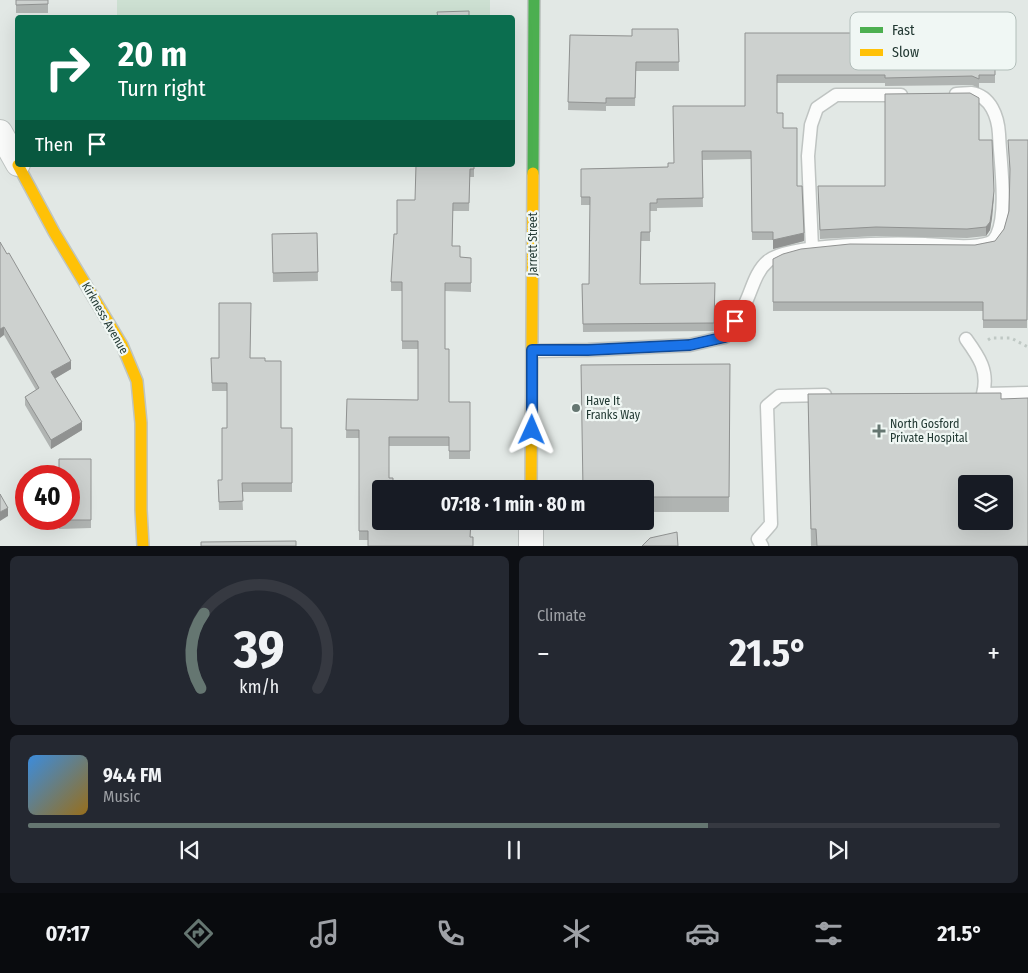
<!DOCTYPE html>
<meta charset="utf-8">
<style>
body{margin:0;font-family:"Fira Sans Condensed",sans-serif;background:#242831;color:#f1f3f6;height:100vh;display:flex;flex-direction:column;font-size:19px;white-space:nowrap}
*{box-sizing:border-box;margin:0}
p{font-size:16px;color:#9ea1a6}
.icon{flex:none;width:28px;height:28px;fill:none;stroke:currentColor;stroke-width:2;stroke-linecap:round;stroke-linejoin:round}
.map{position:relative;height:546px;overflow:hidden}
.details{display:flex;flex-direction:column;gap:10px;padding:10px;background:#0d0f14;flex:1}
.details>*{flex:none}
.hud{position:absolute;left:15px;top:15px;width:500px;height:152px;border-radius:5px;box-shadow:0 5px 20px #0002;background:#0b6e4f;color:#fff;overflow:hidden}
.controls{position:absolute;left:958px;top:475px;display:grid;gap:10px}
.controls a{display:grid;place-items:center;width:55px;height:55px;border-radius:5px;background:#171b24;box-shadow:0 5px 20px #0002;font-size:25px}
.speed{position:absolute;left:15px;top:465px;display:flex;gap:10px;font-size:25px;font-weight:700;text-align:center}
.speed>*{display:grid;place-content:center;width:65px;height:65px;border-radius:50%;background:#171b24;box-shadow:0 5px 20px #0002;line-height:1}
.speed .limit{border:8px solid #d22;background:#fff;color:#111}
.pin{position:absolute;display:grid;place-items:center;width:42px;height:42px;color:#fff;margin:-21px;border-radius:10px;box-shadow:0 2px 8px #0006}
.me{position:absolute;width:55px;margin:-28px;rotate:1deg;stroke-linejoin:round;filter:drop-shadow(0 0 4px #0008)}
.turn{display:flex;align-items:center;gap:18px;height:105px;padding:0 20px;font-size:22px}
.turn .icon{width:65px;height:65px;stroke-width:2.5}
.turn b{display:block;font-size:35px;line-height:42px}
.then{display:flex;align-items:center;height:48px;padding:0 20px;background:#0003;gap:10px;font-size:19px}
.big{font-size:38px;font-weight:700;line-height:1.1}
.details .widget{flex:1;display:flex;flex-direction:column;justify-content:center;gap:8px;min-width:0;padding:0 18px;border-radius:8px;background:#242831}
.details .dial{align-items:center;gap:0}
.dial svg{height:130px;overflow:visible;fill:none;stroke:#363941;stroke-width:7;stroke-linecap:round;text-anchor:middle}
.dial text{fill:#f1f3f6;stroke:none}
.song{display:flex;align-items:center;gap:15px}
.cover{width:60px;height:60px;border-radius:8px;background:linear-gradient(135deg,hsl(210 70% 55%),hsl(40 70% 35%))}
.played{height:5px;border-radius:2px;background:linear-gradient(90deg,#657671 70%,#363941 70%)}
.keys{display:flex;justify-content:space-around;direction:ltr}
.heat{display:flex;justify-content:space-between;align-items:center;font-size:28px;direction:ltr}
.details .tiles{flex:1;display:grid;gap:10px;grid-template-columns:1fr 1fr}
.widget:last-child{grid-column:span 2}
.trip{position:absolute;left:372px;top:480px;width:282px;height:50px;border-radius:5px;background:#171b24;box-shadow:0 5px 20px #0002;font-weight:700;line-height:50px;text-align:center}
.menu{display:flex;height:80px;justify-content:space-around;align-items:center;background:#090b0e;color:#9ea1a6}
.menu .icon{width:35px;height:35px}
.menu .selected{color:#657671}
.menu b{font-size:22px;color:#f1f3f6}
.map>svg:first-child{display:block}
.green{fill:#cde0d2}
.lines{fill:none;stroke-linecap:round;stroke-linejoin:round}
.lane-casing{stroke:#bfc4c2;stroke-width:15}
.street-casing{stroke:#bfc4c2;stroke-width:26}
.fast-casing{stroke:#bfc5c2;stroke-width:14}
.slow-casing{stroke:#bfc5c2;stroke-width:14}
.path{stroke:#bfc8c4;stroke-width:3;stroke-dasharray:2.5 4;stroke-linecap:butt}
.lane{stroke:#fbfcfb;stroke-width:12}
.street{stroke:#fbfcfb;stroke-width:24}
.fast{stroke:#4caf50;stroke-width:11}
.slow{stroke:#ffc107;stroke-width:11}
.wall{fill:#b0b4b2}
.shaded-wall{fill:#909291}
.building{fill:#cdd1cf;stroke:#909291;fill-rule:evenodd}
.route-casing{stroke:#114b97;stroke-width:12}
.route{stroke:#1a73e8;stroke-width:9}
.poi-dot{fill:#657671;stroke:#f0f7f4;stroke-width:2}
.labels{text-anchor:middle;stroke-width:4.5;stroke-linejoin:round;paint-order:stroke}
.street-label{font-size:12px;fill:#223933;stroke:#f0f7f4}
.poi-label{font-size:12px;fill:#223933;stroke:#f0f7f4;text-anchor:start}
.key{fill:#f0f7f4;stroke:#b2beba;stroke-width:1}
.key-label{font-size:14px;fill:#223933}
</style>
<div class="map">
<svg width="1028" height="546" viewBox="0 0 1028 546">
<rect width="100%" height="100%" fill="#e2e8e5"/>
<path class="green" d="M117,0H490V17L117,18Z"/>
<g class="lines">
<g class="lane-casing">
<path id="lane" d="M812,248L808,156L811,125L817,108L836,95H901
M966,339C979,357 989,371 983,394
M533,351L588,350L690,345L725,337C732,326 740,316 745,304C752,290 755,272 768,261C788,243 895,243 925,244C943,245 971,249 989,243C992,242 995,239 997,235C1008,211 1000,161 999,134C998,117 991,96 971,93C966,93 961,94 956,94
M985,394L1028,393
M762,546L758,539L771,524L767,406L779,396L825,395"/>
</g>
<g class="street-casing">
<path id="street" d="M0,132L18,164
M531,546V521"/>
</g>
<g class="fast-casing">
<path id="fast" d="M533,173L534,0"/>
</g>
<g class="slow-casing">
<path id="slow" d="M18,165L54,232L122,345L137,381L141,423V510L143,546
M531,489L533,173"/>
</g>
<path class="path" d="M988,340L991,338H1011L1028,347"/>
<use href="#lane" class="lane"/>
<use href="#street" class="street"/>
<use href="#fast" class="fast"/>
<use href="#slow" class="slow"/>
</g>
<path class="wall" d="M16,0H48V13H16Z
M678,29L679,71H636L635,106H606V111L568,110L570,35L632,36Z
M745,33H995V83H979V88L972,85L885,86V83H777V113L783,128L797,186L804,241L773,249V240H752L751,159L702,160L703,207L657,208V211H650V241H641L640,284L715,283L714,331L583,332L582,284H589L590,205H581V169L668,167L674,163L745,106Z
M16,65H18V95H16Z
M979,140L994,199L992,218L990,230L986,236L967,238L876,236L820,239L818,194L885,186Z
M1008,140H1028L1027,328H983V311H773V259L975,245L995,241L1004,229L1009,211L1010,175Z
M474,165V177H470L469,211H453L452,246L460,257L471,258V292L445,291V349L449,402H470V459H449V446H389L368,540H359V438H346L347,399L418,400V349H402V291H391V282L397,234L415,200Z
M317,233L318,281L273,282L272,234Z
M0,242L71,369L55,378L82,430L51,449L25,405V397L36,390L4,335Z
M211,358H251L265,361L281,428H292V492H242L243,510H219L218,480H222L227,428V391H212Z
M730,364L729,512H646V489Z
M808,394L1001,399L1028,546H811Z
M91,459V528L59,529V519Z"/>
<path class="shaded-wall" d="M994,191L992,218L990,230L986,236V227Z
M804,233V241L773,249V240Z
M4,327V335L0,338V329Z
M71,361V369L51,381V372Z
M82,422V430L51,449V440Z
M8,508V516L0,521V512Z"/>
<path class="building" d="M16,0H48V4L16,5Z
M469,11V18H438L437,12Z
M632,29H678L679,62H636L635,98H606V103L568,102L570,35L632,36Z
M745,33H995V75H979V79L972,76L885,78V75H777V113H783V128H797V186H802L804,233L773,240V232H752L751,151H702L703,198L657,199V203H650V232H641L640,284L715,283L714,323L583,324L582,284H589L590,197H581V169L668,167V163H674L673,106H745Z
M16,65H18V87H16Z
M970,93L979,98V140H992L994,191L992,209L990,222L986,227L967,229L876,227L820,230L818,186H885V94Z
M1008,140H1028L1027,320H983V302H773V259L783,254L801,249L850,244L975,245L995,241L1004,229L1009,211L1010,169Z
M416,165H474V169H470L469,203H453L452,246H460V257L471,258V283H445V349H449V402H470V451H449V437H389V478H393V489H381V521H471L470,537H473V546H368V531H359V430H346L347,399L418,400V341H402V282H391L394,234H397V200H415Z
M317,233L318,272L273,273L272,234Z
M0,242L7,254L9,253L71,361L51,372L82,422L51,440L25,397L39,388L4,327L0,329Z
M219,303H251L250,358H265V361H281V428H292V483H242L243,501L219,502L218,480H222V428H227V383H212L211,358H219Z
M730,364L729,497H646V489H583L581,365Z
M1001,393V399L1028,398V546H817L816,529H811L808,394ZM966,484H1004V521H966Z
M59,459H91V520H59V519H69V476H59Z
M0,494L8,508L0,512Z
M677,532L678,546H642L650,538Z
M296,541V546H201V542Z"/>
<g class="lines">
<g class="route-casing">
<path id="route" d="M532,430V350H588L690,345L725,337L735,321"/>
</g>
<use href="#route" class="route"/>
</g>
<g class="poi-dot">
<circle cx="576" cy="408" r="5"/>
<path d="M876.5 423.5h5v5h5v5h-5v5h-5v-5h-5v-5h5z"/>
</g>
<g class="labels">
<g class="street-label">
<text transform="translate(533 244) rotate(-90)" y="4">Jarrett Street</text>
<text transform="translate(105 318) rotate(60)" y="4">Kirkness Avenue</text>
</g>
<g class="poi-label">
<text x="586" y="405">Have It<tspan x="586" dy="14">Franks Way</tspan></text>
<text x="890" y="428">North Gosford<tspan x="890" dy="14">Private Hospital</tspan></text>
</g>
</g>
<rect x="850" y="12" width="166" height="58" rx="8" class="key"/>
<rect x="860" y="27" width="23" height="6" fill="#4caf50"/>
<rect x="860" y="49" width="23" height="7" fill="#ffc107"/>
<g class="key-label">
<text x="892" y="35">Fast</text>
<text x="892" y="57">Slow</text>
</g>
</svg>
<div class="controls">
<a><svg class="icon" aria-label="layers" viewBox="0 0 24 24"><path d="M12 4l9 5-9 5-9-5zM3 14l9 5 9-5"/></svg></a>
</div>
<div class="speed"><div class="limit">40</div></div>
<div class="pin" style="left:735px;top:321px;background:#d93025"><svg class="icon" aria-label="arrive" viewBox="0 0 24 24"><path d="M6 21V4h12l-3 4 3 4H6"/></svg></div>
<svg class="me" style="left:532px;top:430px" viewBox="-20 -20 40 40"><path d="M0-17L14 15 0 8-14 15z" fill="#1a73e8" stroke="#fff" stroke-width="4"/></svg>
<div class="trip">07:18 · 1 min · 80 m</div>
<div class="hud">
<div class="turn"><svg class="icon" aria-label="right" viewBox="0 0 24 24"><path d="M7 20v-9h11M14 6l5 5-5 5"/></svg><div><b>20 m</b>Turn right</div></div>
<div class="then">Then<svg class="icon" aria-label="arrive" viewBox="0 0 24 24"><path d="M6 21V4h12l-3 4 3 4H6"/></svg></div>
</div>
</div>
<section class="details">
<div class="tiles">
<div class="widget dial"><svg viewBox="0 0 100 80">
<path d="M14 69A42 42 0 1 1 86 69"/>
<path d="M14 69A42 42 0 0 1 16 23" stroke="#657671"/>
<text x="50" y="56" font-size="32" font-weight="700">39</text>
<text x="50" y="72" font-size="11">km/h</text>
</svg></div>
<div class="widget"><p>Climate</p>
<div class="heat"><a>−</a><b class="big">21.5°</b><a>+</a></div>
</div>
<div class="widget">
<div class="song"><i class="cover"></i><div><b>94.4 FM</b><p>Music</p></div></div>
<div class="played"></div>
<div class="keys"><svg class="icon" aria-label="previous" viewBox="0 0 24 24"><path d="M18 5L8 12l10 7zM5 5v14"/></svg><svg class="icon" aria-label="pause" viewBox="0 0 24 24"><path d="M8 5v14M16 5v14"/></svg><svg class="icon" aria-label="next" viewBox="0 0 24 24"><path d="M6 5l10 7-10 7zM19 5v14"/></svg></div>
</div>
</div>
</section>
<nav class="menu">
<b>07:17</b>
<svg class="icon selected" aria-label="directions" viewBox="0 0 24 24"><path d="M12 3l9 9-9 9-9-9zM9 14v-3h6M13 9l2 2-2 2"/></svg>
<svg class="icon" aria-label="music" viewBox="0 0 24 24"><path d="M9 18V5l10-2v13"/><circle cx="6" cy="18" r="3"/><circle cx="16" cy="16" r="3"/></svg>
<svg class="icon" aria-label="phone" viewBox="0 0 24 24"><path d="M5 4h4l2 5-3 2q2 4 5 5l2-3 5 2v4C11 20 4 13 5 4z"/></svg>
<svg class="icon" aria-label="climate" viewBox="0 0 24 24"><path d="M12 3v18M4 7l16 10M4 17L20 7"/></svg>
<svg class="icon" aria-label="car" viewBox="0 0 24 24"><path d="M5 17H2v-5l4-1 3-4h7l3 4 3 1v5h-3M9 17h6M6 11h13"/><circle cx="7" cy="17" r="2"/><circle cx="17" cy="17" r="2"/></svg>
<svg class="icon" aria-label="filters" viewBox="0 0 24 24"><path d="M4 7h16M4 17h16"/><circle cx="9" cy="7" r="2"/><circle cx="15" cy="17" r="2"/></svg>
<b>21.5°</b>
</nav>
